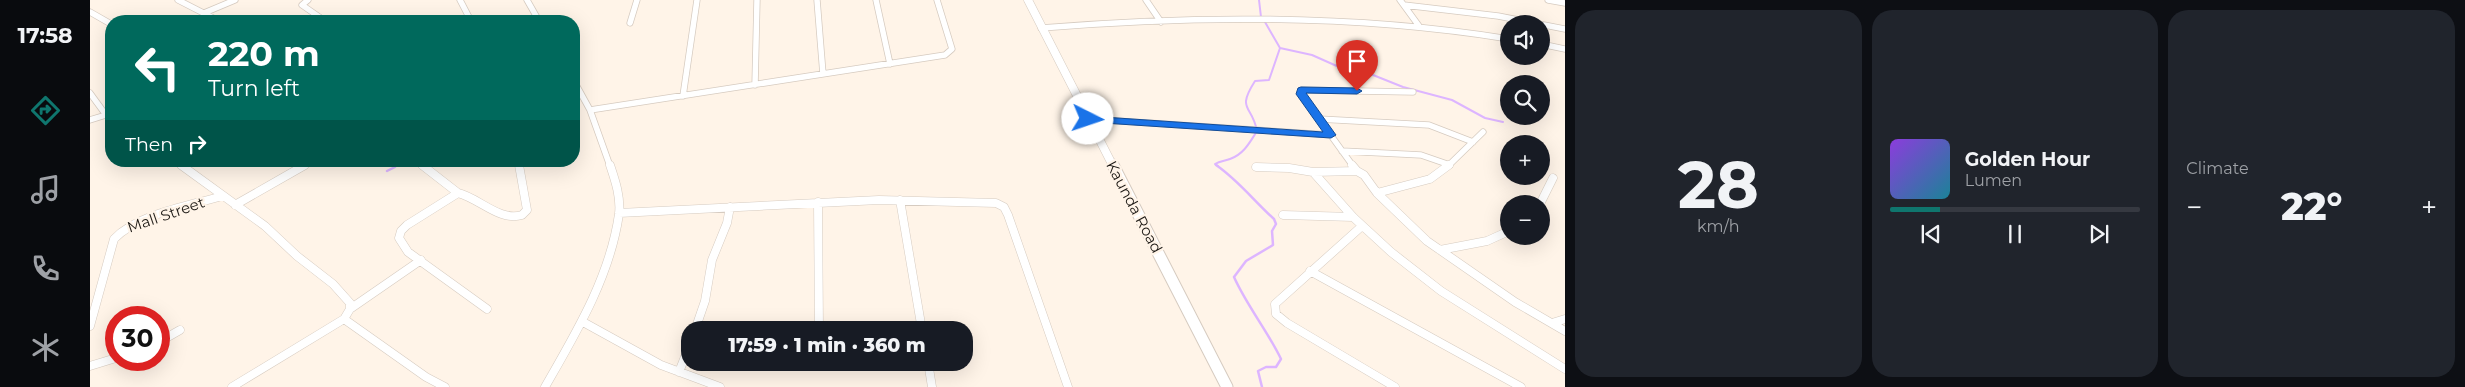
<!DOCTYPE html>
<meta charset="utf-8">
<style>
body{margin:0;font-family:Montserrat,sans-serif;background:#20242c;color:#f1f3f6;height:100vh;display:flex;flex-direction:column;font-size:19px;white-space:nowrap}
*{box-sizing:border-box;margin:0}
p{font-size:16px;color:#9ea1a6}
.icon{flex:none;width:28px;height:28px;fill:none;stroke:currentColor;stroke-width:2;stroke-linecap:round;stroke-linejoin:round}
.map{position:relative;flex:1;overflow:hidden}
.details{display:flex;flex-direction:column;gap:10px;padding:10px;background:#0d0f14;width:900px}
.details>*{flex:none}
.hud{position:absolute;left:15px;top:15px;width:475px;height:152px;border-radius:20px;box-shadow:0 5px 20px #0002;background:#00695c;color:#fff;overflow:hidden}
.tools{position:absolute;left:1410px;top:15px;display:grid;gap:10px}
.tools a{display:grid;place-items:center;width:50px;height:50px;border-radius:50%;background:#171b24;box-shadow:0 5px 20px #0002;font-size:25px}
.speed{position:absolute;left:15px;top:306px;display:flex;gap:10px;font-size:25px;font-weight:700;text-align:center}
.speed>*{display:grid;place-content:center;width:65px;height:65px;border-radius:50%;background:#171b24;box-shadow:0 5px 20px #0002;line-height:1}
.speed .limit{border:8px solid #d22;background:#fff;color:#111}
.pin{position:absolute;display:grid;place-items:center;width:42px;height:42px;color:#fff;margin:-51px -21px;border-radius:50% 50% 50% 0;rotate:-45deg;box-shadow:0 0 5px #0007}
.pin .icon{rotate:45deg}
.me{position:absolute;width:55px;margin:-28px;rotate:94deg;stroke-linejoin:round;filter:drop-shadow(0 0 4px #0008)}
.turn{display:flex;align-items:center;gap:18px;height:105px;padding:0 20px;font-size:22px}
.turn .icon{width:65px;height:65px;stroke-width:2.5}
.turn b{display:block;font-size:35px;line-height:42px}
.then{display:flex;align-items:center;height:48px;padding:0 20px;background:#0003;gap:10px;font-size:19px}
.big{font-size:38px;font-weight:800;line-height:1.1}
.details .tile{flex:1;display:flex;flex-direction:column;justify-content:center;gap:8px;min-width:0;padding:0 18px;border-radius:20px;background:#20242c}
.details .dial{align-items:center;gap:0}
.dial b{font-size:65px;line-height:1}
.song{display:flex;align-items:center;gap:15px}
.cover{width:60px;height:60px;border-radius:8px;background:linear-gradient(135deg,hsl(270 70% 55%),hsl(190 70% 35%))}
.played{height:5px;border-radius:2px;background:linear-gradient(90deg,#0f766e 20%,#363941 20%)}
.keys{display:flex;justify-content:space-around;direction:ltr}
.heat{display:flex;justify-content:space-between;align-items:center;font-size:28px;direction:ltr}
.details .tiles{flex:1;display:grid;gap:10px;grid-template-columns:repeat(3,1fr)}
.trip{position:absolute;left:591px;top:321px;width:292px;height:50px;border-radius:20px;background:#171b24;box-shadow:0 5px 20px #0002;font-weight:800;line-height:50px;text-align:center}
main{display:flex;flex:1;min-height:0}
.menu{display:flex;flex-direction:column;width:90px;justify-content:space-around;align-items:center;background:#090b0e;color:#9ea1a6}
.menu .icon{width:35px;height:35px}
.menu .selected{color:#0f766e}
.menu b{font-size:22px;color:#f1f3f6}
.map>svg:first-child{display:block}
.lines{fill:none;stroke-linecap:round;stroke-linejoin:round}
.stream-far1{stroke:#ddb5ff;stroke-width:2}
.stream{stroke:#ddb5ff;stroke-width:2.5}
.street-far1-casing{stroke:#d6cbc0;stroke-width:7}
.street-casing{stroke:#d6cbc0;stroke-width:9}
.secondary-far1-casing{stroke:#d6cbc0;stroke-width:9}
.secondary-casing{stroke:#d6cbc0;stroke-width:13}
.street-far1{stroke:#fff;stroke-width:5.5}
.street{stroke:#fff;stroke-width:8}
.secondary-far1{stroke:#fff;stroke-width:8}
.secondary{stroke:#fff;stroke-width:11}
.route{fill:#1a73e8;stroke:#114b97}
.labels{text-anchor:middle;stroke-width:4.5;stroke-linejoin:round;paint-order:stroke}
.street-label{font-size:15px;fill:#1a1612;stroke:#fff4e8}
</style>
<main>
<nav class="menu">
<b>17:58</b>
<svg class="icon selected" aria-label="directions" viewBox="0 0 24 24"><path d="M12 3l9 9-9 9-9-9zM9 14v-3h6M13 9l2 2-2 2"/></svg>
<svg class="icon" aria-label="music" viewBox="0 0 24 24"><path d="M9 18V5l10-2v13"/><circle cx="6" cy="18" r="3"/><circle cx="16" cy="16" r="3"/></svg>
<svg class="icon" aria-label="phone" viewBox="0 0 24 24"><path d="M5 4h4l2 5-3 2q2 4 5 5l2-3 5 2v4C11 20 4 13 5 4z"/></svg>
<svg class="icon" aria-label="climate" viewBox="0 0 24 24"><path d="M12 3v18M4 7l16 10M4 17L20 7"/></svg>
</nav>
<div class="map">
<svg width="1475" height="387" viewBox="0 0 1475 387">
<rect width="100%" height="100%" fill="#fff4e8"/>
<g class="lines">
<path class="stream-far1" d="M1169,0L1171,17
M1190,48L1222,55L1249,67L1283,75L1313,87L1362,100L1395,118L1413,122
M1128,166L1125,164C1130,161 1135,161 1140,159C1154,154 1160,142 1167,131C1162,104 1146,111 1165,81L1179,80L1190,48L1175,22"/>
<path class="stream" d="M1126,165C1148,180 1164,201 1184,219L1186,224L1182,231L1183,245L1156,261L1144,277C1157,306 1177,330 1191,359L1186,367H1176L1168,371L1172,387
M297,171L305,167"/>
<g class="street-far1-casing">
<path id="street-far1" d="M88,0L129,21
M218,0L212,5L235,21
M370,0L381,21
M437,0L449,21
M727,0L733,74
M786,0L800,64
M1056,0L1071,22
M1310,0L1329,26
M1458,0L1475,3
M1314,5L1408,16L1475,29
M0,12L21,24
M114,13L145,0
M540,23L547,0
M951,28C1106,15 1265,14 1419,39
M1451,44L1475,49
M484,81L500,110L520,166
M665,85L667,0
M0,93L16,115L21,118
M593,96L607,0
M500,110L855,55L862,49L847,0
M998,119L1241,135
M1229,119L1339,125L1383,142
M0,120L16,115
M1252,151L1331,155L1360,165
M86,161L93,166
M327,161L333,166
M428,161L429,166
M213,166L222,161
M1263,166L1211,94V90L1323,92
M1358,166L1393,132"/>
</g>
<g class="street-casing">
<path id="street" d="M91,165L175,226L207,256L243,284L260,303V309L254,319
M332,165L368,193
M1262,165L1267,171
M1166,167L1199,168L1223,172L1263,217L1301,252L1351,291L1475,369
M1223,172L1267,171L1274,175L1287,193L1337,241L1425,302L1475,331
M1287,193L1340,179L1359,165
M810,200L832,330
M728,202L729,330
M1450,204L1463,178
M145,205L215,165
M529,213L789,200L906,203L914,207L918,215L978,387
M1193,215L1263,217
M1272,226L1185,304L1186,314L1197,323L1305,387
M1350,250L1397,241L1419,231
M1220,271L1431,387
M260,309L331,260
M397,309L318,252L309,238L311,231L317,225L368,193C389,198 410,222 432,215L437,210L429,165
M493,322L571,365L630,387
M1462,323L1475,319
M0,326L24,239C48,214 99,206 132,196
M605,330L615,301L622,260L637,223L640,207
M69,342L90,330
M838,362L842,387
M0,366L26,358
M589,372L600,344
M142,387L254,319L336,377L355,387
M455,387C486,333 520,277 529,214C531,197 525,180 520,165"/>
</g>
<g class="secondary-far1-casing">
<path id="secondary-far1" d="M938,0L1023,166"/>
</g>
<g class="secondary-casing">
<path id="secondary" d="M1023,165L1137,387"/>
</g>
<use href="#street-far1" class="street-far1"/>
<use href="#street" class="street"/>
<use href="#secondary-far1" class="secondary-far1"/>
<use href="#secondary" class="secondary"/>
</g>
<path class="route" d="M1211,87L1267,88L1272,91L1267,94L1216,93L1246,135L1241,138L998,122L993,119L998,116L1233,132L1206,94L1208,88Z"/>
<g class="labels">
<g class="street-label">
<text transform="translate(1044 207) rotate(62)" y="5">Kaunda Road</text>
<text transform="translate(76 215) rotate(-19)" y="5">Mall Street</text>
</g>
</g>
</svg>
<div class="tools">
<a><svg class="icon" aria-label="sound" viewBox="0 0 24 24"><path d="M4 9h4l5-4v14l-5-4H4zM17 9q2 3 0 6"/></svg></a>
<a><svg class="icon" aria-label="search" viewBox="0 0 24 24"><circle cx="10" cy="10" r="6"/><path d="M15 15l6 6"/></svg></a>
<a>+</a>
<a>−</a>
</div>
<div class="speed"><div class="limit">30</div></div>
<div class="pin" style="left:1267px;top:91px;background:#d93025"><svg class="icon" aria-label="arrive" viewBox="0 0 24 24"><path d="M6 21V4h12l-3 4 3 4H6"/></svg></div>
<svg class="me" style="left:998px;top:119px" viewBox="-20 -20 40 40"><circle r="19" fill="#fff"/><path d="M0-13L10 11 0 6-10 11z" fill="#1a73e8"/></svg>
<div class="trip">17:59 · 1 min · 360 m</div>
<div class="hud">
<div class="turn"><svg class="icon" aria-label="left" viewBox="0 0 24 24"><path d="M17 20v-9H6M10 6l-5 5 5 5"/></svg><div><b>220 m</b>Turn left</div></div>
<div class="then">Then<svg class="icon" aria-label="right" viewBox="0 0 24 24"><path d="M7 20v-9h11M14 6l5 5-5 5"/></svg></div>
</div>
</div>
<section class="details">
<div class="tiles">
<div class="tile dial"><b>28</b><p>km/h</p></div>
<div class="tile">
<div class="song"><i class="cover"></i><div><b>Golden Hour</b><p>Lumen</p></div></div>
<div class="played"></div>
<div class="keys"><svg class="icon" aria-label="previous" viewBox="0 0 24 24"><path d="M18 5L8 12l10 7zM5 5v14"/></svg><svg class="icon" aria-label="pause" viewBox="0 0 24 24"><path d="M8 5v14M16 5v14"/></svg><svg class="icon" aria-label="next" viewBox="0 0 24 24"><path d="M6 5l10 7-10 7zM19 5v14"/></svg></div>
</div>
<div class="tile"><p>Climate</p>
<div class="heat"><a>−</a><b class="big">22°</b><a>+</a></div>
</div>
</div>
</section>
</main>
